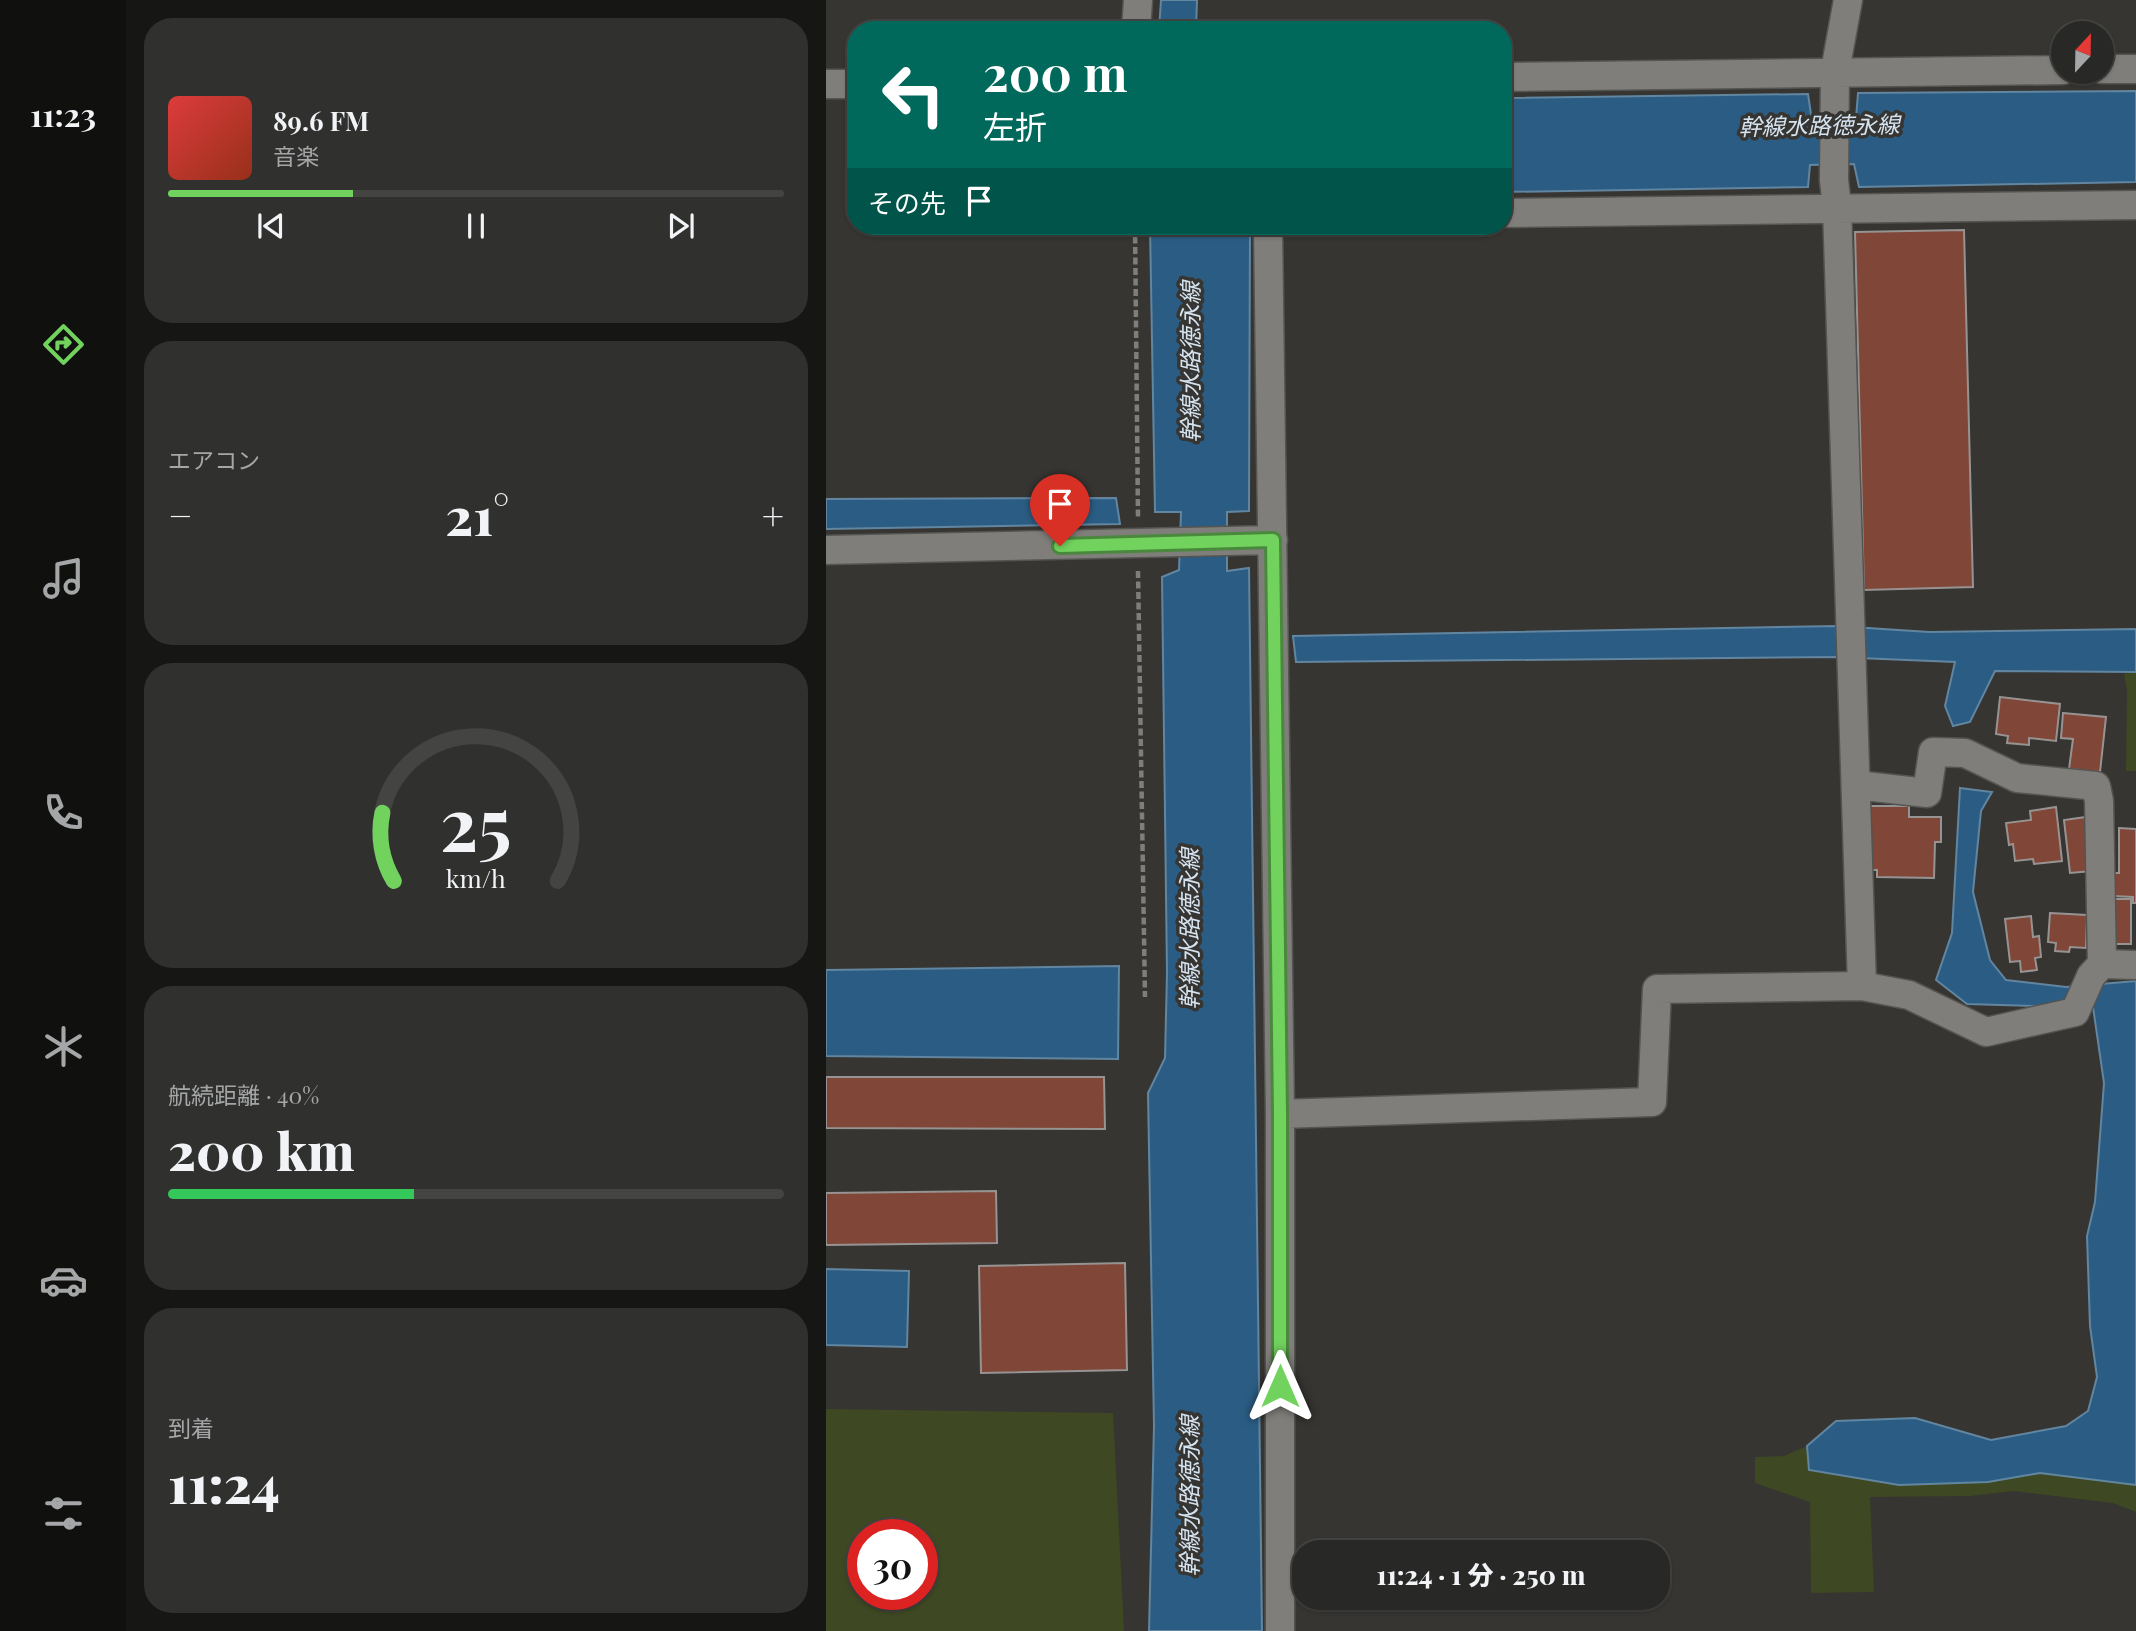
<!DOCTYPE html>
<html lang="ja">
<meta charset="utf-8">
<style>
body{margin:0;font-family:"Playfair Display","Noto Sans JP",serif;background:#30302e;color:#f1f3f6;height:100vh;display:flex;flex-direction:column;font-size:26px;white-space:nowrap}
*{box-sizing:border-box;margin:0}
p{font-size:23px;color:#a5a6a7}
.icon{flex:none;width:38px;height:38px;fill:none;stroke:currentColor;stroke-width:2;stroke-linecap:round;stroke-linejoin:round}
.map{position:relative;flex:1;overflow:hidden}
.drawer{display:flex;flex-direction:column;gap:18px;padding:18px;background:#161615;width:700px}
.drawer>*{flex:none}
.guide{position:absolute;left:21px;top:21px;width:665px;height:214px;border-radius:28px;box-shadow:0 2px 5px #0004,0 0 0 2px #444443;background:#00695c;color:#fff;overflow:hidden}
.needle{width:46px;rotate:22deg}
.tools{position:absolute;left:1225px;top:21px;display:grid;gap:14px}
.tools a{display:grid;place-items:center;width:63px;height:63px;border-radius:50%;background:#282826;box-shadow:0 2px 5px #0004,0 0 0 2px #444443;font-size:35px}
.speed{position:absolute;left:21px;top:1519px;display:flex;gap:14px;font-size:35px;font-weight:700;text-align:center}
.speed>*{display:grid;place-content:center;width:91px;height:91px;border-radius:50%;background:#282826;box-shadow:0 2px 5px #0004,0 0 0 2px #444443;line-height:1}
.speed .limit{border:10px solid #d22;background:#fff;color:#111}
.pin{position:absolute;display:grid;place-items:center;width:60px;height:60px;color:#fff;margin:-72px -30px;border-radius:50% 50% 50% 0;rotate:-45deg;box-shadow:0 0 7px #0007}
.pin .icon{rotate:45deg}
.me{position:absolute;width:77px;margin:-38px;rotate:0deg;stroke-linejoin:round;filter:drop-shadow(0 0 5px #0008)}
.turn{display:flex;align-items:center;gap:24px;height:147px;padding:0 21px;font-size:32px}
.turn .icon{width:91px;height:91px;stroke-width:2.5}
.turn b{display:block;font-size:49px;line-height:60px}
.then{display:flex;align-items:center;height:66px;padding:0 21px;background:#0003;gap:14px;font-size:26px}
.big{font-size:52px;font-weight:800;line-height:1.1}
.drawer .widget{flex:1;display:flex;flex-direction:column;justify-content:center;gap:10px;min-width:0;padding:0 24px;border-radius:28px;background:#30302e}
.drawer .dial{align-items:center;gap:0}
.dial svg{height:182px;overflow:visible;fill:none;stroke:#444443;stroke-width:7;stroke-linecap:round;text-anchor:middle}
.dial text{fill:#f1f3f6;stroke:none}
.song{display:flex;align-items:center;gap:21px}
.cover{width:84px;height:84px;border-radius:10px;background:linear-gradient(135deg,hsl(0 70% 55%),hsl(10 70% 35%))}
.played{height:7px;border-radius:4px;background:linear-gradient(90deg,#72d25e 30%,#444443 30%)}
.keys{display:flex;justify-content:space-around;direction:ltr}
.heat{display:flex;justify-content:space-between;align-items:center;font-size:38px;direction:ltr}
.charge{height:10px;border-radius:5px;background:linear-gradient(90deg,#34c759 40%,#444443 0)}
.trip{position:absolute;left:466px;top:1540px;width:378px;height:70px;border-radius:28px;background:#282826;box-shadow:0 2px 5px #0004,0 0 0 2px #444443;font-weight:800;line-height:70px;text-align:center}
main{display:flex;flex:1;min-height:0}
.tabs{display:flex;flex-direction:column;width:126px;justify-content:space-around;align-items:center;background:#10100f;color:#a5a6a7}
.tabs .icon{width:49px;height:49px}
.tabs .active{color:#72d25e}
.tabs b{font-size:32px;color:#f1f3f6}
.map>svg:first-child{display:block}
.green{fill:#3e4822;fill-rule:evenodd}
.water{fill:#2b5d84;stroke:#6285a0;stroke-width:2}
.building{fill:#804638;stroke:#979392;stroke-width:2}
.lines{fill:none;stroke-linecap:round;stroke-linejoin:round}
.minor-casing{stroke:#545451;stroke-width:31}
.path{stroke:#7e7e7b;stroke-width:4.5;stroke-dasharray:7 3.5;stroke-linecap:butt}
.minor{stroke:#7f7e7a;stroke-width:28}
.route-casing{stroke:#4a883d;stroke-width:18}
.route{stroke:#72d25e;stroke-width:12}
.labels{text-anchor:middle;stroke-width:7;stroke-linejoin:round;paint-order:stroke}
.water-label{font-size:23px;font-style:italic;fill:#d6e4f1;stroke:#363532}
</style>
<main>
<nav class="tabs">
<b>11:23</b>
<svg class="icon active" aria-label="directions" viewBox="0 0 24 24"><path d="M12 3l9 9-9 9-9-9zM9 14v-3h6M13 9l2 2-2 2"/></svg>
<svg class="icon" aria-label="music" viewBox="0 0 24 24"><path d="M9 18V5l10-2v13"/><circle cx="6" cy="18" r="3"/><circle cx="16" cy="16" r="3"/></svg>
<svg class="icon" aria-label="phone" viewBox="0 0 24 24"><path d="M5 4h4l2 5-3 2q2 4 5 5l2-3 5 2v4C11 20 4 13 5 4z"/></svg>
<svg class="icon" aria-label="climate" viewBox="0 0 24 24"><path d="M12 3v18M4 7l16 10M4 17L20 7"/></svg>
<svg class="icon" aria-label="car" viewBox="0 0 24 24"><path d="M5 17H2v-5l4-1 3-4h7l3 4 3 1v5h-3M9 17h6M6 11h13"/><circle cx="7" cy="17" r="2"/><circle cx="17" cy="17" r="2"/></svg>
<svg class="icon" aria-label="filters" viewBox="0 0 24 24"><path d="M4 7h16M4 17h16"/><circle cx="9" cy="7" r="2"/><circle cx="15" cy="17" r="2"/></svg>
</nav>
<section class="drawer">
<div class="widget">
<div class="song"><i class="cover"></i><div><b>89.6 FM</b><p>音楽</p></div></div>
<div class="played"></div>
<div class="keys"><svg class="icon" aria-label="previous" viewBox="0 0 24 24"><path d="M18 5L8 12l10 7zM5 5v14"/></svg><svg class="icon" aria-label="pause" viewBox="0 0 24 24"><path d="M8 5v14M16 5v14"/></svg><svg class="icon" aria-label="next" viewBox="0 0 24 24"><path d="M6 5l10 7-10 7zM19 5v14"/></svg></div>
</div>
<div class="widget"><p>エアコン</p>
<div class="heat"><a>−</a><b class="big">21°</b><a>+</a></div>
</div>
<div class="widget dial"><svg viewBox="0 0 100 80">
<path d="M14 69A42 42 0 1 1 86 69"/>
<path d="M14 69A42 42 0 0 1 9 39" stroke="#72d25e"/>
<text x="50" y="56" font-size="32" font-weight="700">25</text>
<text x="50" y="72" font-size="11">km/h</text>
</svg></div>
<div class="widget"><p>航続距離 · 40%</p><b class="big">200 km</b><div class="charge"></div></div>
<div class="widget"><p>到着</p><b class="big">11:24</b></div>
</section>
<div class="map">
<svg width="1310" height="1631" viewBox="0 0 1310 1631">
<rect width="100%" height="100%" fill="#363532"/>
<path class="green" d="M1310,672V771H1300L1301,691L1298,674Z
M0,1409L287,1413L298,1631H0ZM37,1535H96V1594H37Z
M981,1446L983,1470L1162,1482L1214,1473L1310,1485V1512L1287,1503L1188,1491L1144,1496L1044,1497L1048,1592L985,1593L984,1502L929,1483V1457L958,1456Z"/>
<path class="water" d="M335,0H371L370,30H333Z
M1310,91V182L1033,187L1028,164L984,165L982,187L677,192V98L982,94L986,121L1030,118L1032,93Z
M324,226H424L423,511L401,512V571L423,568L436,1631H323L328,1426L322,1093L339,1058L341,973L336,577L353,570L355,512H329Z
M290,498L294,524L0,529V499Z
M1011,626L1103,632L1310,629V672L1169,671L1144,722L1127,726L1119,706L1129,662L1008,657L470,662L467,636Z
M1134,788L1166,792L1155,811L1147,892L1164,960L1180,980L1240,987L1310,981V1485L1214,1473L1162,1482L1073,1485L983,1470L981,1446L1010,1421L1089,1418L1165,1440L1240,1426L1262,1411L1271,1377L1264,1326L1261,1236L1269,1202L1278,1083L1267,1007L1239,1001L1211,1006L1141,1004L1110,980L1126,933Z
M293,966L292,1059L0,1056V970Z
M0,1269L83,1271L81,1347L0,1345Z"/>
<path class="building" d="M1138,230L1147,587L1038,590L1029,232Z
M1174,697L1234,704L1230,741L1203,738V745L1181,743L1182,736L1170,734Z
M1237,713L1280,717L1274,772L1243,769L1247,739L1235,738Z
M1044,806H1083V817H1115V842H1109L1108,878L1051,877V870H1044Z
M1230,807L1236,861L1208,864L1207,859L1189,861L1187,844L1183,845L1180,823L1205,820L1204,811Z
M1260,817L1266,871L1244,873L1238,820Z
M1293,828L1310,829V903H1307V897L1287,896L1288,873H1293Z
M1284,899H1305V944H1284Z
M1224,913L1261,915L1260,948L1244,947L1243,952L1229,951L1230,943L1222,942Z
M1205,916L1207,937L1213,936L1215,957L1209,958L1211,970L1195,972L1194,961L1184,962L1179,919Z
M0,1077H278L279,1129L0,1128Z
M170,1191L171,1243L0,1245V1193Z
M299,1263L301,1370L155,1373L153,1266Z"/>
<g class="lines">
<g class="minor-casing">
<path id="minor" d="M1022,0L1009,71L1008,180L1011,207L1036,986
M310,30L312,0
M1276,69H1310
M677,77L1237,70
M0,84H30
M677,213L1310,205
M442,226L454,1114V1631
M0,550L447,540
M1030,785L1101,793L1107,752L1139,753L1191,778L1270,786L1273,801L1276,964
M454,1114L826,1102L831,989L1036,986L1083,995L1160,1032L1249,1012L1265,976L1276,964L1310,965"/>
</g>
<path class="path" d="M309,226L312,517
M312,571L319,997"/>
<use href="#minor" class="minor"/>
</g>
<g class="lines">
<g class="route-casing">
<path id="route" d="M234,546L447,540L454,1114V1386"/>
</g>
<use href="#route" class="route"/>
</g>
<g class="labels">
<g class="water-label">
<text transform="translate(993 126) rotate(-1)" y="8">幹線水路徳永線</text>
<text transform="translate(365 362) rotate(-90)" y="8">幹線水路徳永線</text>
<text transform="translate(364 929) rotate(-90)" y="8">幹線水路徳永線</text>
<text transform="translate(364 1496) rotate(-90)" y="8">幹線水路徳永線</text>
</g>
</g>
</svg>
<div class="tools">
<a><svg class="needle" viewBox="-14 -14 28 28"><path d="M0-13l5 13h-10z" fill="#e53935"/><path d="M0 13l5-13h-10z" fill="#a5a6a7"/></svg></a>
</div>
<div class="speed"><div class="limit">30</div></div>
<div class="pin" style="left:234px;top:546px;background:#d93025"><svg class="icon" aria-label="arrive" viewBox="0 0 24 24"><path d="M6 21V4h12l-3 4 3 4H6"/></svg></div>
<svg class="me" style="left:454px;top:1386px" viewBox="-20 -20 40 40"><path d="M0-17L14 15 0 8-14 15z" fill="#72d25e" stroke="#fff" stroke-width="4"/></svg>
<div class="trip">11:24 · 1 分 · 250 m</div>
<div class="guide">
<div class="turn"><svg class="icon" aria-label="left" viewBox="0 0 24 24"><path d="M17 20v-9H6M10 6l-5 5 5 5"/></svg><div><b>200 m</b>左折</div></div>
<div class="then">その先<svg class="icon" aria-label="arrive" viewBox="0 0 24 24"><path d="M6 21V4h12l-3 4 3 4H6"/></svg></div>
</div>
</div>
</main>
